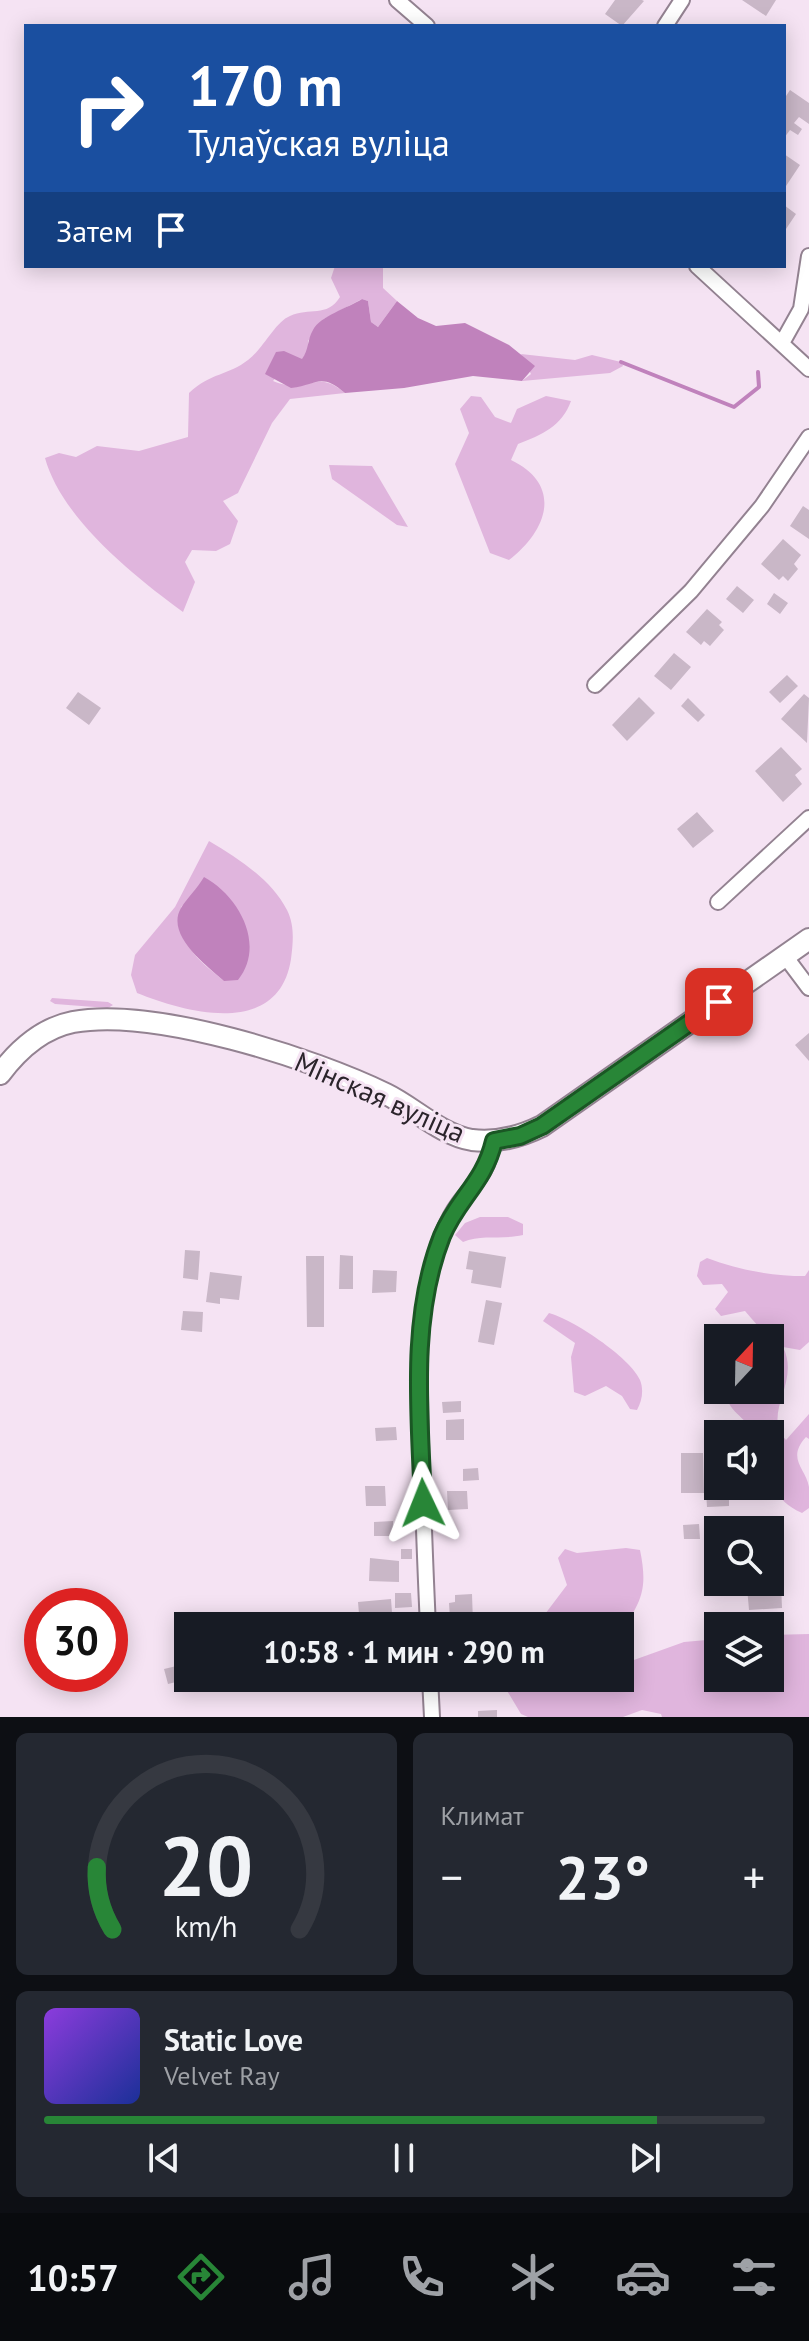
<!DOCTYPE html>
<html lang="ru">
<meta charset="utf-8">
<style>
body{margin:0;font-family:"PT Sans",sans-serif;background:#242831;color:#f1f3f6;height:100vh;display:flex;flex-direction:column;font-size:30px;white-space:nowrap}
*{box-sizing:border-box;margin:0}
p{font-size:26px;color:#9ea1a6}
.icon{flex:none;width:44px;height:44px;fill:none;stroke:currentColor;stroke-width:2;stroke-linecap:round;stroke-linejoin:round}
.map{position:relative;height:1717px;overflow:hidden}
.details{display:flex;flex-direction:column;gap:16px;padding:16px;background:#0d0f14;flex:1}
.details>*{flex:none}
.guide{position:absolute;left:24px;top:24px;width:762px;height:244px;border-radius:0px;box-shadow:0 4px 20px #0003;background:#1a4fa0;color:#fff;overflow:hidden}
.needle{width:52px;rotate:22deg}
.controls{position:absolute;left:704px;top:1324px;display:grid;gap:16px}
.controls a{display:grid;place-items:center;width:80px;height:80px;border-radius:0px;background:#171b24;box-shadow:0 4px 20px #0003;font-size:40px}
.speed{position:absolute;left:24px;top:1588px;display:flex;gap:16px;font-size:40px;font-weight:700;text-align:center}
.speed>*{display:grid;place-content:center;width:104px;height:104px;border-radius:50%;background:#171b24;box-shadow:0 4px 20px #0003;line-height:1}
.speed .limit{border:12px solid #d22;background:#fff;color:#111}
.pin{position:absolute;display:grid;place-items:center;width:68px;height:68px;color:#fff;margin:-34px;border-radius:16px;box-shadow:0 4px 12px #0006}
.me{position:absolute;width:88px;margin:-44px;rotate:358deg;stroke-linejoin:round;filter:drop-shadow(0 0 6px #0008)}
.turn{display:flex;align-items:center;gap:28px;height:168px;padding:0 32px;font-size:36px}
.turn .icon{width:104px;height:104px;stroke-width:2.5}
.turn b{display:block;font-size:56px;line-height:68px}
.then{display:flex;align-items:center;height:76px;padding:0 32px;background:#0003;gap:16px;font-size:30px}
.big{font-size:60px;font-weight:700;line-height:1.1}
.details .card{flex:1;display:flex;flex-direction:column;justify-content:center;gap:12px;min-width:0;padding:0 28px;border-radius:12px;background:#242831}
.details .dial{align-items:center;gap:0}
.dial svg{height:208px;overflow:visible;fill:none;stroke:#363941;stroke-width:7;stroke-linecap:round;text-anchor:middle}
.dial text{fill:#f1f3f6;stroke:none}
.song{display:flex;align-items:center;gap:24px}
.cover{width:96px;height:96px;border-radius:12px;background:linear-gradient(135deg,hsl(270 70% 55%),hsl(230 70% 35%))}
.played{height:8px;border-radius:4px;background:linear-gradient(90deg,#288637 85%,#363941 85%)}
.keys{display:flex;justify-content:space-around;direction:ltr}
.heat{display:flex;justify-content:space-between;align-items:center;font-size:44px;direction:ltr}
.details .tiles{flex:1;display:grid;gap:16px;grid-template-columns:1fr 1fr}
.card:last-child{grid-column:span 2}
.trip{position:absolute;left:174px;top:1612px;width:460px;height:80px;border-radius:0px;background:#171b24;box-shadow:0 4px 20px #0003;font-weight:700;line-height:80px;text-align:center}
.menu{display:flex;height:128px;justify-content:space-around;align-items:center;background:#090b0e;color:#9ea1a6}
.menu .icon{width:56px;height:56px}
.menu .on{color:#288637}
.menu b{font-size:36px;color:#f1f3f6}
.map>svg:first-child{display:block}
.green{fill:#e0b5dd;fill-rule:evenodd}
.water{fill:#c082bc}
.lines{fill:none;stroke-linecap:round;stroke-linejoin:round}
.stream{stroke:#c082bc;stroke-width:4}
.building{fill:#c9b7c7}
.minor-casing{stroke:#938291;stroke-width:18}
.secondary-casing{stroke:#938291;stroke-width:24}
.minor{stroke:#fff;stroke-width:14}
.secondary{stroke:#fff;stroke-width:20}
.route-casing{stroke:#1a5724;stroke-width:20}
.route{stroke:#288637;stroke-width:14}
.labels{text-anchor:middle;stroke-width:6;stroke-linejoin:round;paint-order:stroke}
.street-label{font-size:28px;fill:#2b242b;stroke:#f5e3f3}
</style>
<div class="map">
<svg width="809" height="1717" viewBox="0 0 809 1717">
<rect width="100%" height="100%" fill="#f5e3f3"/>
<path class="green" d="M335,266H383V288L397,301L378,327L371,322L368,301L362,299L324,319L308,341V350L302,360L293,358L273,381C310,396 314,367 345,393L290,399L272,423L238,493L223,501L238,521L230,544L216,551L192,550L185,562L195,582L183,612C134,576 62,519 45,458L59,453L76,457L97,446L139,451L188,437L189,393C210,373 229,375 248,360C264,348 275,322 290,316C309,307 327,318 340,297L331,278Z
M521,354L575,360L592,355L621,362L623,366L610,373L522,381L531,374Z
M471,396L481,397L495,417L511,423L517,409L546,396L571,401C562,426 542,435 518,444L511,460C563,485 548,530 509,560L490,553L455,464L469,433L460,409Z
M329,465L372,466L408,527L397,525L332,479Z
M209,841C239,859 271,879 287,910C295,926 293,943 291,959C279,1037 189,1014 137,993L131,975L135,955L175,907ZM194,895L224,981C194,956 181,948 181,907Z
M52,998L108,1002L113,1005L108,1008L55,1004L50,1001Z
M480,1217H508L523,1224V1235C502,1240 482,1234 463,1242L455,1235L465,1223Z
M707,1258C739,1270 771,1276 805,1276L809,1270V1342L800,1350L783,1347C801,1383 761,1413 786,1440L809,1414V1439L806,1437C786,1459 806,1468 809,1487C809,1494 809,1502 809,1508L802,1513C764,1495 770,1471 770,1434H755C746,1417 726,1411 725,1390H770V1338H761L764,1333L745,1311L721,1316L715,1309L728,1292L722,1284L703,1285L697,1276L700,1262Z
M549,1313C572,1319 630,1357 640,1380C644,1390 642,1401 637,1410L630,1409L622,1396L606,1386L585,1396L574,1392L571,1357L575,1343L543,1321Z
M626,1548L640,1550C648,1589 642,1601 620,1633V1626H536L567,1585L558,1558L565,1549L577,1553Z
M809,1634V1717H662L661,1714L642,1710L623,1717H528L521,1714L503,1684L505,1678H620V1665L684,1642L718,1639V1678H770V1635Z"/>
<path class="water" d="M362,299L368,301L371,322L378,327L397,301L418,318L436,326L465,323L509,345L535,366L522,381L473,376L404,388L345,393C320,372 318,385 291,388L265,374L276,352L284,351L302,359C309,350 307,340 313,330C320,316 348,308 362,299Z
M204,877C239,896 266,945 238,980L224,981C207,966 165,935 181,908C187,898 197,889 204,877Z"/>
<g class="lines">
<path class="stream" d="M621,362L734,407L759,387L758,372"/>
</g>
<path class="building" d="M615,0H642L644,1L622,26L605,14Z
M742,0H776L766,16Z
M790,90L809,103V124L799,117L794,123L802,129L798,135L790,130L784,138V99Z
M784,154L800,165L786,186L784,184Z
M784,205L796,214L786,229L784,227Z
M803,506L809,510V539L790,526Z
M783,539L801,555L794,564L798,569L788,581L783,576L779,580L761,564Z
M737,586L754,600L743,613L726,599Z
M774,593L788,603L780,614L767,604Z
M707,609L722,622L719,625L724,630L710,646L704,641L701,645L686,632Z
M674,653L691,667L671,690L654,676Z
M787,675L798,686L780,703L769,692Z
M78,692L101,708L89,725L66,708Z
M804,694L809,698L807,743L781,719Z
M639,697L655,713L627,741L612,725Z
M688,698L705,715L698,722L681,706Z
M781,747L802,769L795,775L802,784L783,802L755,771Z
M697,812L714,831L693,848L677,829Z
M809,1033V1061L795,1045Z
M185,1250L200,1251L198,1280L183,1278Z
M469,1251L506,1257L501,1288L471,1283L473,1270L466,1269Z
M340,1255L353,1256V1289H339Z
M306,1256H324V1327H307Z
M373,1270L397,1271L396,1292L372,1293Z
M210,1272L242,1276L239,1300L220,1298V1304L206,1302Z
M486,1300L502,1303L494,1345L478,1342Z
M183,1311L203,1312L202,1332L181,1330Z
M461,1401V1412L443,1413L442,1402Z
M464,1419V1440H446V1420Z
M396,1427L397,1440L376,1441L375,1428Z
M681,1453H703L704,1493H681Z
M478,1468L479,1480L463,1481V1469Z
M365,1486H385L386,1506H366Z
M447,1491H467L468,1509L448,1510Z
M729,1491V1506L707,1507L706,1492Z
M393,1521V1536H374V1522Z
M699,1524L700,1539H684L683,1525Z
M401,1549H412V1559H401Z
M370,1558L399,1561V1582L369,1581Z
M781,1584L782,1608L749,1610L747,1587Z
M395,1593H411L412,1607L395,1608Z
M472,1594L473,1623L450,1619L449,1603L455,1602V1595Z
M391,1599L393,1626H360L358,1602Z
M185,1664L188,1679L168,1684L164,1669Z
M497,1710V1717H478V1711Z"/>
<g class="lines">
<g class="minor-casing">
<path id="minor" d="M397,0L427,26
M665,26L682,0
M697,266L809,369
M782,343L801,309L809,256
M595,685L691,591L762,506L809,437
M718,902L809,818
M785,956L809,988
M428,1626C425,1565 423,1503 421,1442C420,1386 416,1326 431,1271C436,1249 445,1222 459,1203C479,1177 486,1176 494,1141
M430,1678L432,1717"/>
</g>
<g class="secondary-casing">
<path id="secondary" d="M0,1074C18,1050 43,1028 73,1022C154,1007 312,1058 386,1094C413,1107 441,1135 472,1140C498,1143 520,1137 542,1126L809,939"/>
</g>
<use href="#minor" class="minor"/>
<use href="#secondary" class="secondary"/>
</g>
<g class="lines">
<g class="route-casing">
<path id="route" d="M423,1503C420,1417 409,1319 442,1236C458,1198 484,1183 494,1141L520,1136L542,1126L719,1002"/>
</g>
<use href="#route" class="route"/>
</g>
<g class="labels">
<g class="street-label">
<text transform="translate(380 1097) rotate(24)" y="10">Мінская вуліца</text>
</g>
</g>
</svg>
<div class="controls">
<a><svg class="needle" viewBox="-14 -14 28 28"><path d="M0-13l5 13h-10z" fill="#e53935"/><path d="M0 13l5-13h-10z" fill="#9ea1a6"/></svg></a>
<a><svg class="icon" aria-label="sound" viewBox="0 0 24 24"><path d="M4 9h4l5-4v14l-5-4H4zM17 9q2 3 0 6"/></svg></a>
<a><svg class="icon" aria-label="search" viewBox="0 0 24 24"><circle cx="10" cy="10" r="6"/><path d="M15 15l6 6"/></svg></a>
<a><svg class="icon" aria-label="layers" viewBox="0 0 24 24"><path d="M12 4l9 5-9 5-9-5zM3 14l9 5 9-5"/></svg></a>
</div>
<div class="speed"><div class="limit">30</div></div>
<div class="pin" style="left:719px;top:1002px;background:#d93025"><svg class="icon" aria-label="arrive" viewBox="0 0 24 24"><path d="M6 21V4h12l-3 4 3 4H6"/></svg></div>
<svg class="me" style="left:423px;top:1503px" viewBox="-20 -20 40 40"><path d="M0-17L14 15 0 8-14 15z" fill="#288637" stroke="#fff" stroke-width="4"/></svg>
<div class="trip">10:58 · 1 мин · 290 m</div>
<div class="guide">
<div class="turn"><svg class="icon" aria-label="right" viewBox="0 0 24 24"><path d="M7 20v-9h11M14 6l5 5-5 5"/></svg><div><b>170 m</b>Тулаўская вуліца</div></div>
<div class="then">Затем<svg class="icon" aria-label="arrive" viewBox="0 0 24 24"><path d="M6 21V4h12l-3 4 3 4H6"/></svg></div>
</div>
</div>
<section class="details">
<div class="tiles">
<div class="card dial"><svg viewBox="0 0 100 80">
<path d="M14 69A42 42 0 1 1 86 69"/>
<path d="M14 69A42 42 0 0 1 8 45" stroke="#288637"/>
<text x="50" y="56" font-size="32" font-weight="700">20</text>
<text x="50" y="72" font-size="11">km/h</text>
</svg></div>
<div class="card"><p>Климат</p>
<div class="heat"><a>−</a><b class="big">23°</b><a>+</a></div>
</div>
<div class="card">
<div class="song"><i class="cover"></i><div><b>Static Love</b><p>Velvet Ray</p></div></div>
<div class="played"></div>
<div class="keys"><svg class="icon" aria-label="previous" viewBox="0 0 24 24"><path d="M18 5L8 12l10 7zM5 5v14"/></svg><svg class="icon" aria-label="pause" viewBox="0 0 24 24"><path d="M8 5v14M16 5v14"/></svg><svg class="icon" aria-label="next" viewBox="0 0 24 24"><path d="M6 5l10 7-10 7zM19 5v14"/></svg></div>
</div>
</div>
</section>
<nav class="menu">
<b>10:57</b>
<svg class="icon on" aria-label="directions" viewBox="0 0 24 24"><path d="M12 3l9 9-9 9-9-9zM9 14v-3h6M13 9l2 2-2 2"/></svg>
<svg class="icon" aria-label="music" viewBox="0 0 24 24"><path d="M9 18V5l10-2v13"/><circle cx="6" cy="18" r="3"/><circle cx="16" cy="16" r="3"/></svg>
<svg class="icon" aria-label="phone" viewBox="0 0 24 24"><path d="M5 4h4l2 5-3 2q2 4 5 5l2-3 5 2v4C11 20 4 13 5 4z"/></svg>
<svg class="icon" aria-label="climate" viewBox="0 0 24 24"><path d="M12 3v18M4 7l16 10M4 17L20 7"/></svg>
<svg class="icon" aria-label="car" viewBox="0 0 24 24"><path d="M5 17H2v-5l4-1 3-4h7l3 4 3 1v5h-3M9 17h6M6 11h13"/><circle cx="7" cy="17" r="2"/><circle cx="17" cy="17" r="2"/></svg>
<svg class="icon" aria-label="filters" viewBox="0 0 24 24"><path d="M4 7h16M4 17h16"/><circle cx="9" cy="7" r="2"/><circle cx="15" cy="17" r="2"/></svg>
</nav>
